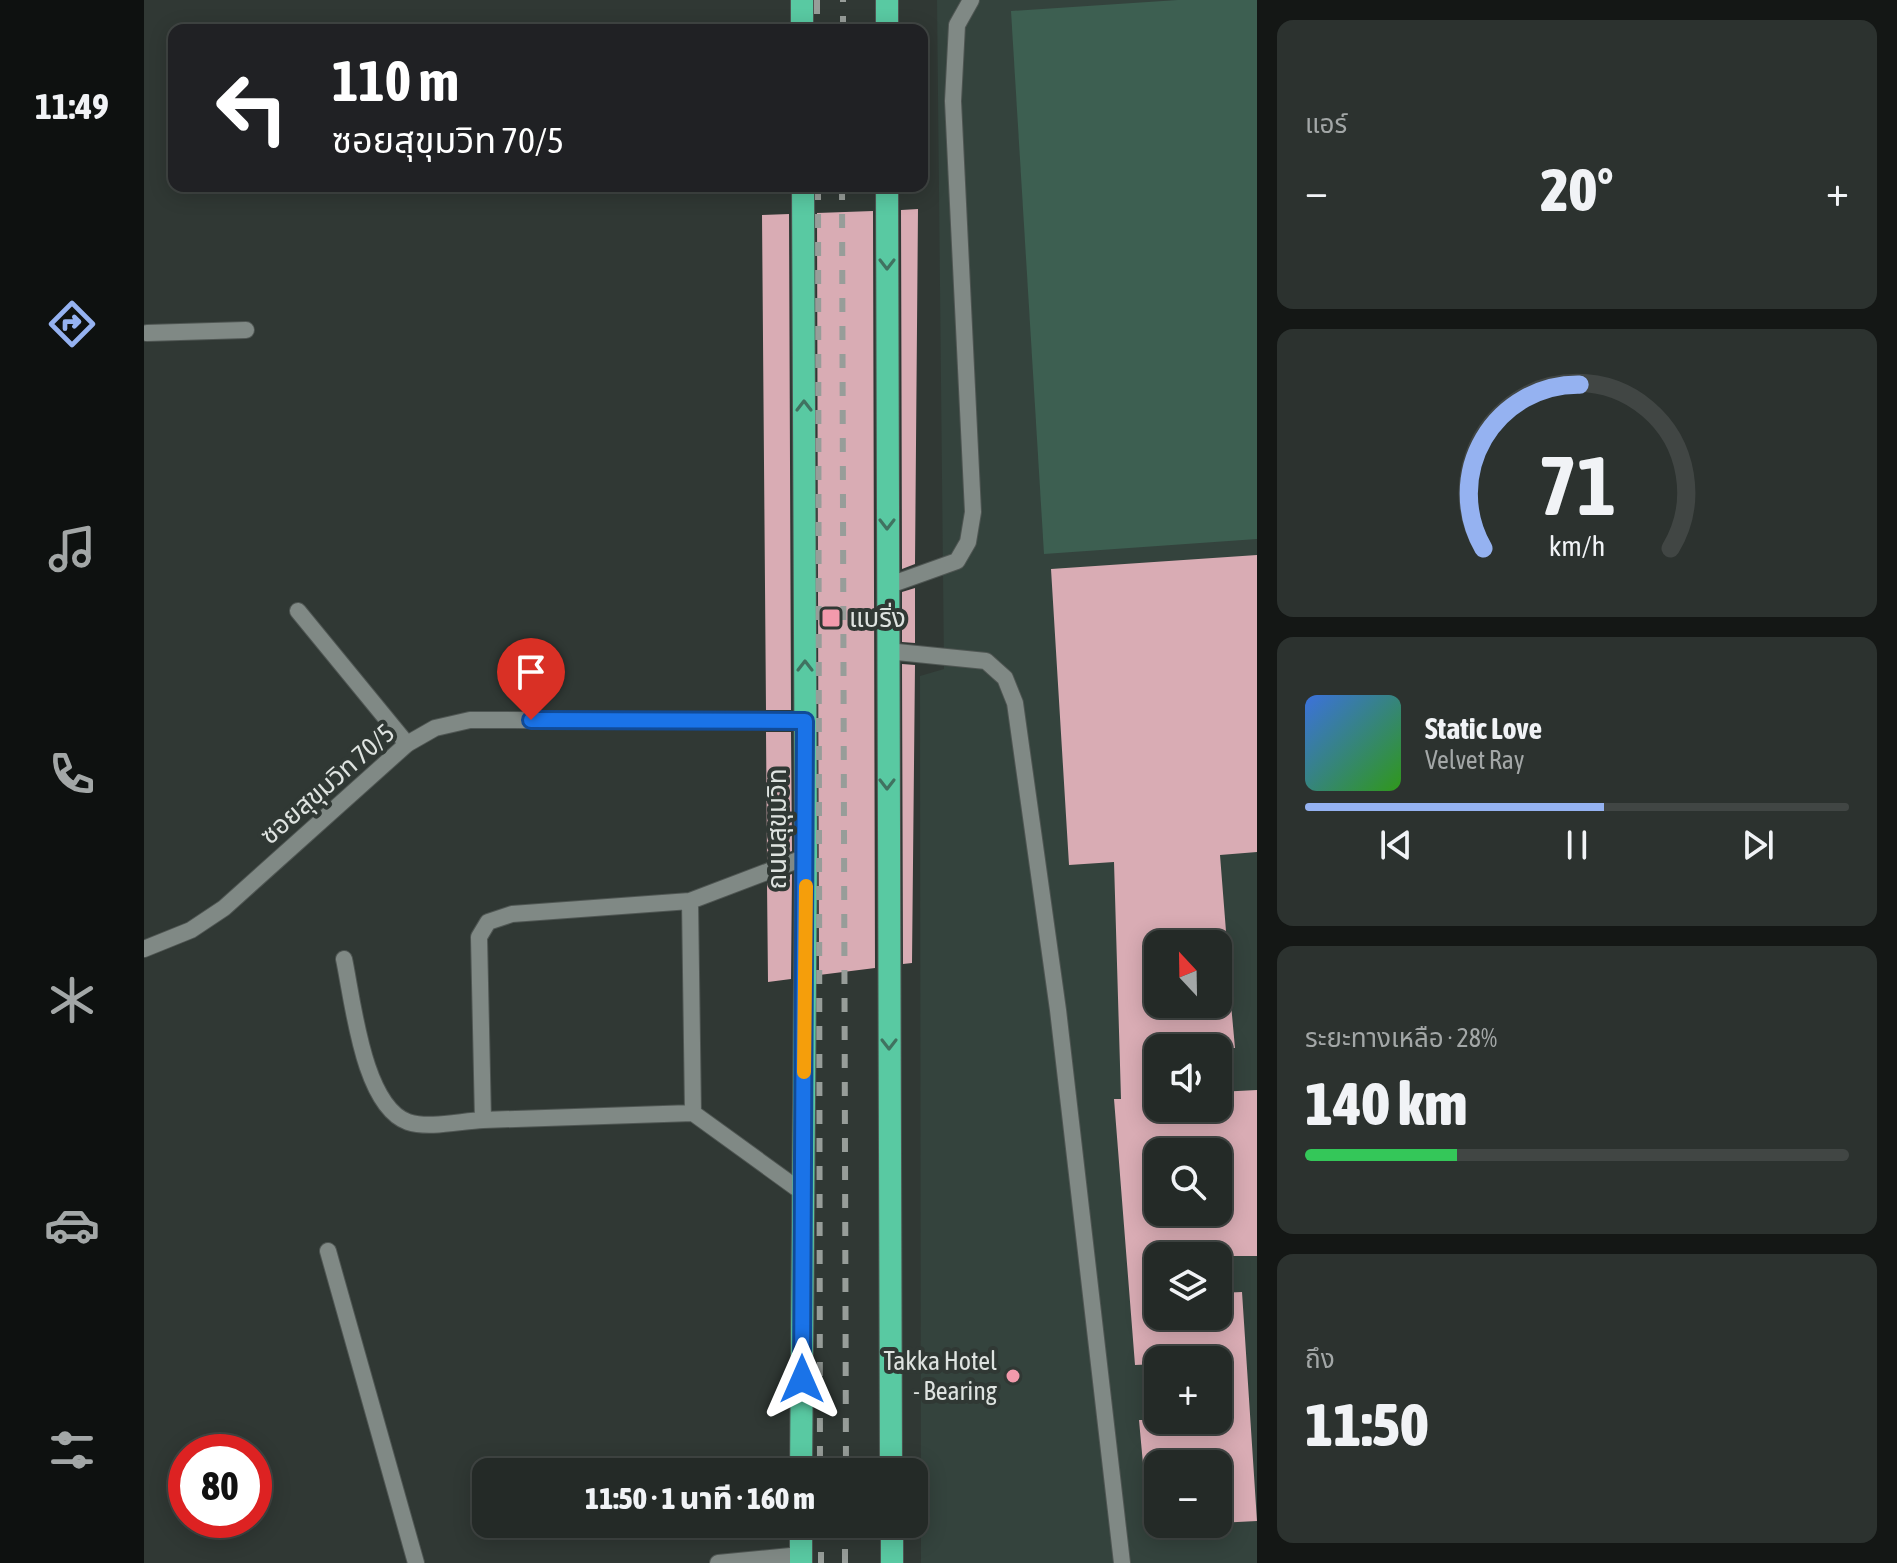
<!DOCTYPE html>
<html lang="th">
<meta charset="utf-8">
<style>
body{margin:0;font-family:"Asap Condensed","Noto Sans Thai",sans-serif;background:#2c322f;color:#f1f3f6;height:100vh;display:flex;flex-direction:column;font-size:30px;white-space:nowrap}
*{box-sizing:border-box;margin:0}
p{font-size:26px;color:#a3a7a7}
.icon{flex:none;width:44px;height:44px;fill:none;stroke:currentColor;stroke-width:2;stroke-linecap:round;stroke-linejoin:round}
.map{position:relative;flex:1;overflow:hidden}
.drawer{display:flex;flex-direction:column;gap:20px;padding:20px;background:#141715;width:640px}
.drawer>*{flex:none}
.top-card{position:absolute;left:24px;top:24px;width:760px;height:168px;border-radius:16px;box-shadow:0 4px 20px #0003,0 0 0 2px #414644;background:#202124;color:#fff;overflow:hidden}
.needle{width:52px;rotate:338deg}
.tools{position:absolute;left:1000px;top:930px;display:grid;gap:16px}
.tools a{display:grid;place-items:center;width:88px;height:88px;border-radius:16px;background:#242a27;box-shadow:0 4px 20px #0003,0 0 0 2px #414644;font-size:40px}
.speed{position:absolute;left:24px;top:1434px;display:flex;gap:16px;font-size:40px;font-weight:700;text-align:center}
.speed>*{display:grid;place-content:center;width:104px;height:104px;border-radius:50%;background:#242a27;box-shadow:0 4px 20px #0003,0 0 0 2px #414644;line-height:1}
.speed .limit{border:12px solid #d22;background:#fff;color:#111}
.pin{position:absolute;display:grid;place-items:center;width:68px;height:68px;color:#fff;margin:-82px -34px;border-radius:50% 50% 50% 0;rotate:-45deg;box-shadow:0 0 8px #0007}
.pin .icon{rotate:45deg}
.me{position:absolute;width:88px;margin:-44px;rotate:0deg;stroke-linejoin:round;filter:drop-shadow(0 0 6px #0008)}
.turn{display:flex;align-items:center;gap:28px;height:168px;padding:0 32px;font-size:36px}
.turn .icon{width:104px;height:104px;stroke-width:2.5}
.turn b{display:block;font-size:56px;line-height:68px}
.big{font-size:60px;font-weight:800;line-height:1.1}
.drawer .tile{flex:1;display:flex;flex-direction:column;justify-content:center;gap:12px;min-width:0;padding:0 28px;border-radius:16px;background:#2c322f}
.drawer .dial{align-items:center;gap:0}
.dial svg{height:208px;overflow:visible;fill:none;stroke:#414644;stroke-width:7;stroke-linecap:round;text-anchor:middle}
.dial text{fill:#f1f3f6;stroke:none}
.song{display:flex;align-items:center;gap:24px}
.cover{width:96px;height:96px;border-radius:12px;background:linear-gradient(135deg,hsl(220 70% 55%),hsl(110 70% 35%))}
.played{height:8px;border-radius:4px;background:linear-gradient(90deg,#95b2f1 55%,#414644 55%)}
.keys{display:flex;justify-content:space-around;direction:ltr}
.heat{display:flex;justify-content:space-between;align-items:center;font-size:44px;direction:ltr}
.charge{height:12px;border-radius:6px;background:linear-gradient(90deg,#34c759 28%,#414644 0)}
.trip{position:absolute;left:328px;top:1458px;width:456px;height:80px;border-radius:16px;background:#242a27;box-shadow:0 4px 20px #0003,0 0 0 2px #414644;font-weight:800;line-height:80px;text-align:center}
main{display:flex;flex:1;min-height:0}
.tabs{display:flex;flex-direction:column;width:144px;justify-content:space-around;align-items:center;background:#0e1110;color:#a3a7a7}
.tabs .icon{width:56px;height:56px}
.tabs .active{color:#95b2f1}
.tabs b{font-size:36px;color:#f1f3f6}
.map>svg:first-child{display:block}
.built{fill:#34433d;fill-rule:evenodd}
.green{fill:#3d5f51}
.building{fill:#d9acb4;fill-rule:evenodd}
.lines{fill:none;stroke-linecap:round;stroke-linejoin:round}
.service-casing{stroke:#4f5653;stroke-width:18}
.minor-casing{stroke:#4f5653;stroke-width:18}
.trunk-casing{stroke:#4f5653;stroke-width:24}
.service{stroke:#808985;stroke-width:16}
.minor{stroke:#808985;stroke-width:16}
.trunk{stroke:#59c9a2;stroke-width:22}
.rail{stroke:#979d99;stroke-width:6;stroke-dasharray:14 14;stroke-linecap:butt}
.oneway{stroke:#407260}
.route-casing{stroke:#114b97;stroke-width:20}
.route{stroke:#1a73e8;stroke-width:14}
.slow{stroke:#f59e0b;stroke-width:14}
.poi-dot{fill:#f29aac;stroke:#303834;stroke-width:3}
.labels{text-anchor:middle;stroke-width:8;stroke-linejoin:round;paint-order:stroke}
.poi-label{font-size:26px;fill:#dee3e0;stroke:#303834;text-anchor:start}
.street-label{font-size:26px;fill:#dee3e0;stroke:#303834}
</style>
<main>
<nav class="tabs">
<b>11:49</b>
<svg class="icon active" aria-label="directions" viewBox="0 0 24 24"><path d="M12 3l9 9-9 9-9-9zM9 14v-3h6M13 9l2 2-2 2"/></svg>
<svg class="icon" aria-label="music" viewBox="0 0 24 24"><path d="M9 18V5l10-2v13"/><circle cx="6" cy="18" r="3"/><circle cx="16" cy="16" r="3"/></svg>
<svg class="icon" aria-label="phone" viewBox="0 0 24 24"><path d="M5 4h4l2 5-3 2q2 4 5 5l2-3 5 2v4C11 20 4 13 5 4z"/></svg>
<svg class="icon" aria-label="climate" viewBox="0 0 24 24"><path d="M12 3v18M4 7l16 10M4 17L20 7"/></svg>
<svg class="icon" aria-label="car" viewBox="0 0 24 24"><path d="M5 17H2v-5l4-1 3-4h7l3 4 3 1v5h-3M9 17h6M6 11h13"/><circle cx="7" cy="17" r="2"/><circle cx="17" cy="17" r="2"/></svg>
<svg class="icon" aria-label="filters" viewBox="0 0 24 24"><path d="M4 7h16M4 17h16"/><circle cx="9" cy="7" r="2"/><circle cx="15" cy="17" r="2"/></svg>
</nav>
<div class="map">
<svg width="1113" height="1563" viewBox="0 0 1113 1563">
<rect width="100%" height="100%" fill="#303834"/>
<path class="built" d="M793,0H1113V1563H777L776,676L800,669ZM1014,944H1074V1004H1014ZM1014,1048H1074V1108H1014ZM1014,1152H1074V1212H1014ZM1014,1256H1074V1316H1014ZM1014,1360H1074V1420H1014ZM1014,1464H1074V1524H1014Z"/>
<path class="green" d="M1034,0H1113V539L900,554L867,11Z"/>
<path class="building" d="M774,209L771,564L758,569L757,210Z
M729,211L731,968L675,975L673,213Z
M645,214L647,710H622L618,215Z
M1113,555V852L1076,855L1083,944H1014V1004H1087L1091,1048H1014V1108H1074V1092L1113,1090V1256H1014V1316H1074V1293L1098,1292L1113,1521L1074,1523V1464H999L995,1420H1074V1360H1014V1364L991,1365L970,1099H977L970,862L925,865L907,569ZM1014,1152H1074V1212H1014Z
M771,588V643L758,642V592Z
M758,664L771,665L768,963L759,964Z
M622,732H647L648,851L623,860Z
M648,874L647,979L624,982L623,883Z"/>
<g class="lines">
<g class="service-casing">
<path id="service" d="M3,333L102,330
M743,586L813,561L824,542L829,512L809,101L813,25L827,0
M154,611L263,744
M743,651L842,661L861,678L871,703L914,1010L978,1563
M546,901L549,1113
M200,959C209,1001 219,1106 264,1122C285,1129 317,1121 339,1120
M658,1192L549,1113L339,1120L335,937L344,922L368,914L546,901L662,857
M184,1251L272,1563
M574,1563L657,1555"/>
</g>
<g class="minor-casing">
<path id="minor" d="M0,949L47,930L80,908L263,744L291,728L326,720L661,721"/>
</g>
<g class="trunk-casing">
<path id="trunk" d="M658,0V30
M743,30V0
M743,186L747,1472
M657,1472L662,857L659,186
M748,1524V1563
M657,1563V1524"/>
</g>
<use href="#service" class="service"/>
<use href="#minor" class="minor"/>
<use href="#trunk" class="trunk"/>
<path class="rail" d="M673,0V30
M699,30V0
M674,186L676,1472
M698,186L702,1472
M677,1524V1563
M701,1563V1524"/>
</g>
<defs><path id="oneway-chevron" d="M-2-3.5L2.5 0L-2 3.5" fill="none" stroke-width="1.6" stroke-linecap="round" stroke-linejoin="round" transform="scale(2)"/></defs>
<g class="oneway">
<use href="#oneway-chevron" transform="translate(743 264) rotate(90)"/>
<use href="#oneway-chevron" transform="translate(660 406) rotate(-90)"/>
<use href="#oneway-chevron" transform="translate(743 524) rotate(90)"/>
<use href="#oneway-chevron" transform="translate(661 666) rotate(-90)"/>
<use href="#oneway-chevron" transform="translate(743 784) rotate(90)"/>
<use href="#oneway-chevron" transform="translate(745 1044) rotate(90)"/>
</g>
<g class="lines">
<g class="route-casing">
<path id="route" d="M387,720L661,721L658,1379"/>
</g>
<use href="#route" class="route"/>
<path class="slow" d="M660,1072L662,886"/>
</g>
<g class="poi-dot">
<rect x="677" y="608" width="20" height="20" rx="4"/>
<circle cx="869" cy="1376" r="8"/>
</g>
<g class="labels">
<g class="poi-label">
<text x="705" y="627">แบริ่ง</text>
<text x="853" y="1370" text-anchor="end">Takka Hotel<tspan x="853" dy="30">- Bearing</tspan></text>
</g>
<g class="street-label">
<text transform="translate(183 784) rotate(-41)" y="9">ซอยสุขุมวิท 70/5</text>
<text transform="translate(633 829) rotate(-90)" y="9">ถนนสุขุมวิท</text>
</g>
</g>
</svg>
<div class="tools">
<a><svg class="needle" viewBox="-14 -14 28 28"><path d="M0-13l5 13h-10z" fill="#e53935"/><path d="M0 13l5-13h-10z" fill="#a3a7a7"/></svg></a>
<a><svg class="icon" aria-label="sound" viewBox="0 0 24 24"><path d="M4 9h4l5-4v14l-5-4H4zM17 9q2 3 0 6"/></svg></a>
<a><svg class="icon" aria-label="search" viewBox="0 0 24 24"><circle cx="10" cy="10" r="6"/><path d="M15 15l6 6"/></svg></a>
<a><svg class="icon" aria-label="layers" viewBox="0 0 24 24"><path d="M12 4l9 5-9 5-9-5zM3 14l9 5 9-5"/></svg></a>
<a>+</a>
<a>−</a>
</div>
<div class="speed"><div class="limit">80</div></div>
<div class="pin" style="left:387px;top:720px;background:#d93025"><svg class="icon" aria-label="arrive" viewBox="0 0 24 24"><path d="M6 21V4h12l-3 4 3 4H6"/></svg></div>
<svg class="me" style="left:658px;top:1379px" viewBox="-20 -20 40 40"><path d="M0-17L14 15 0 8-14 15z" fill="#1a73e8" stroke="#fff" stroke-width="4"/></svg>
<div class="trip">11:50 · 1 นาที · 160 m</div>
<div class="top-card">
<div class="turn"><svg class="icon" aria-label="left" viewBox="0 0 24 24"><path d="M17 20v-9H6M10 6l-5 5 5 5"/></svg><div><b>110 m</b>ซอยสุขุมวิท 70/5</div></div>
</div>
</div>
<section class="drawer">
<div class="tile"><p>แอร์</p>
<div class="heat"><a>−</a><b class="big">20°</b><a>+</a></div>
</div>
<div class="tile dial"><svg viewBox="0 0 100 80">
<path d="M14 69A42 42 0 1 1 86 69"/>
<path d="M14 69A42 42 0 0 1 51 6" stroke="#95b2f1"/>
<text x="50" y="56" font-size="32" font-weight="700">71</text>
<text x="50" y="72" font-size="11">km/h</text>
</svg></div>
<div class="tile">
<div class="song"><i class="cover"></i><div><b>Static Love</b><p>Velvet Ray</p></div></div>
<div class="played"></div>
<div class="keys"><svg class="icon" aria-label="previous" viewBox="0 0 24 24"><path d="M18 5L8 12l10 7zM5 5v14"/></svg><svg class="icon" aria-label="pause" viewBox="0 0 24 24"><path d="M8 5v14M16 5v14"/></svg><svg class="icon" aria-label="next" viewBox="0 0 24 24"><path d="M6 5l10 7-10 7zM19 5v14"/></svg></div>
</div>
<div class="tile"><p>ระยะทางเหลือ · 28%</p><b class="big">140 km</b><div class="charge"></div></div>
<div class="tile"><p>ถึง</p><b class="big">11:50</b></div>
</section>
</main>
